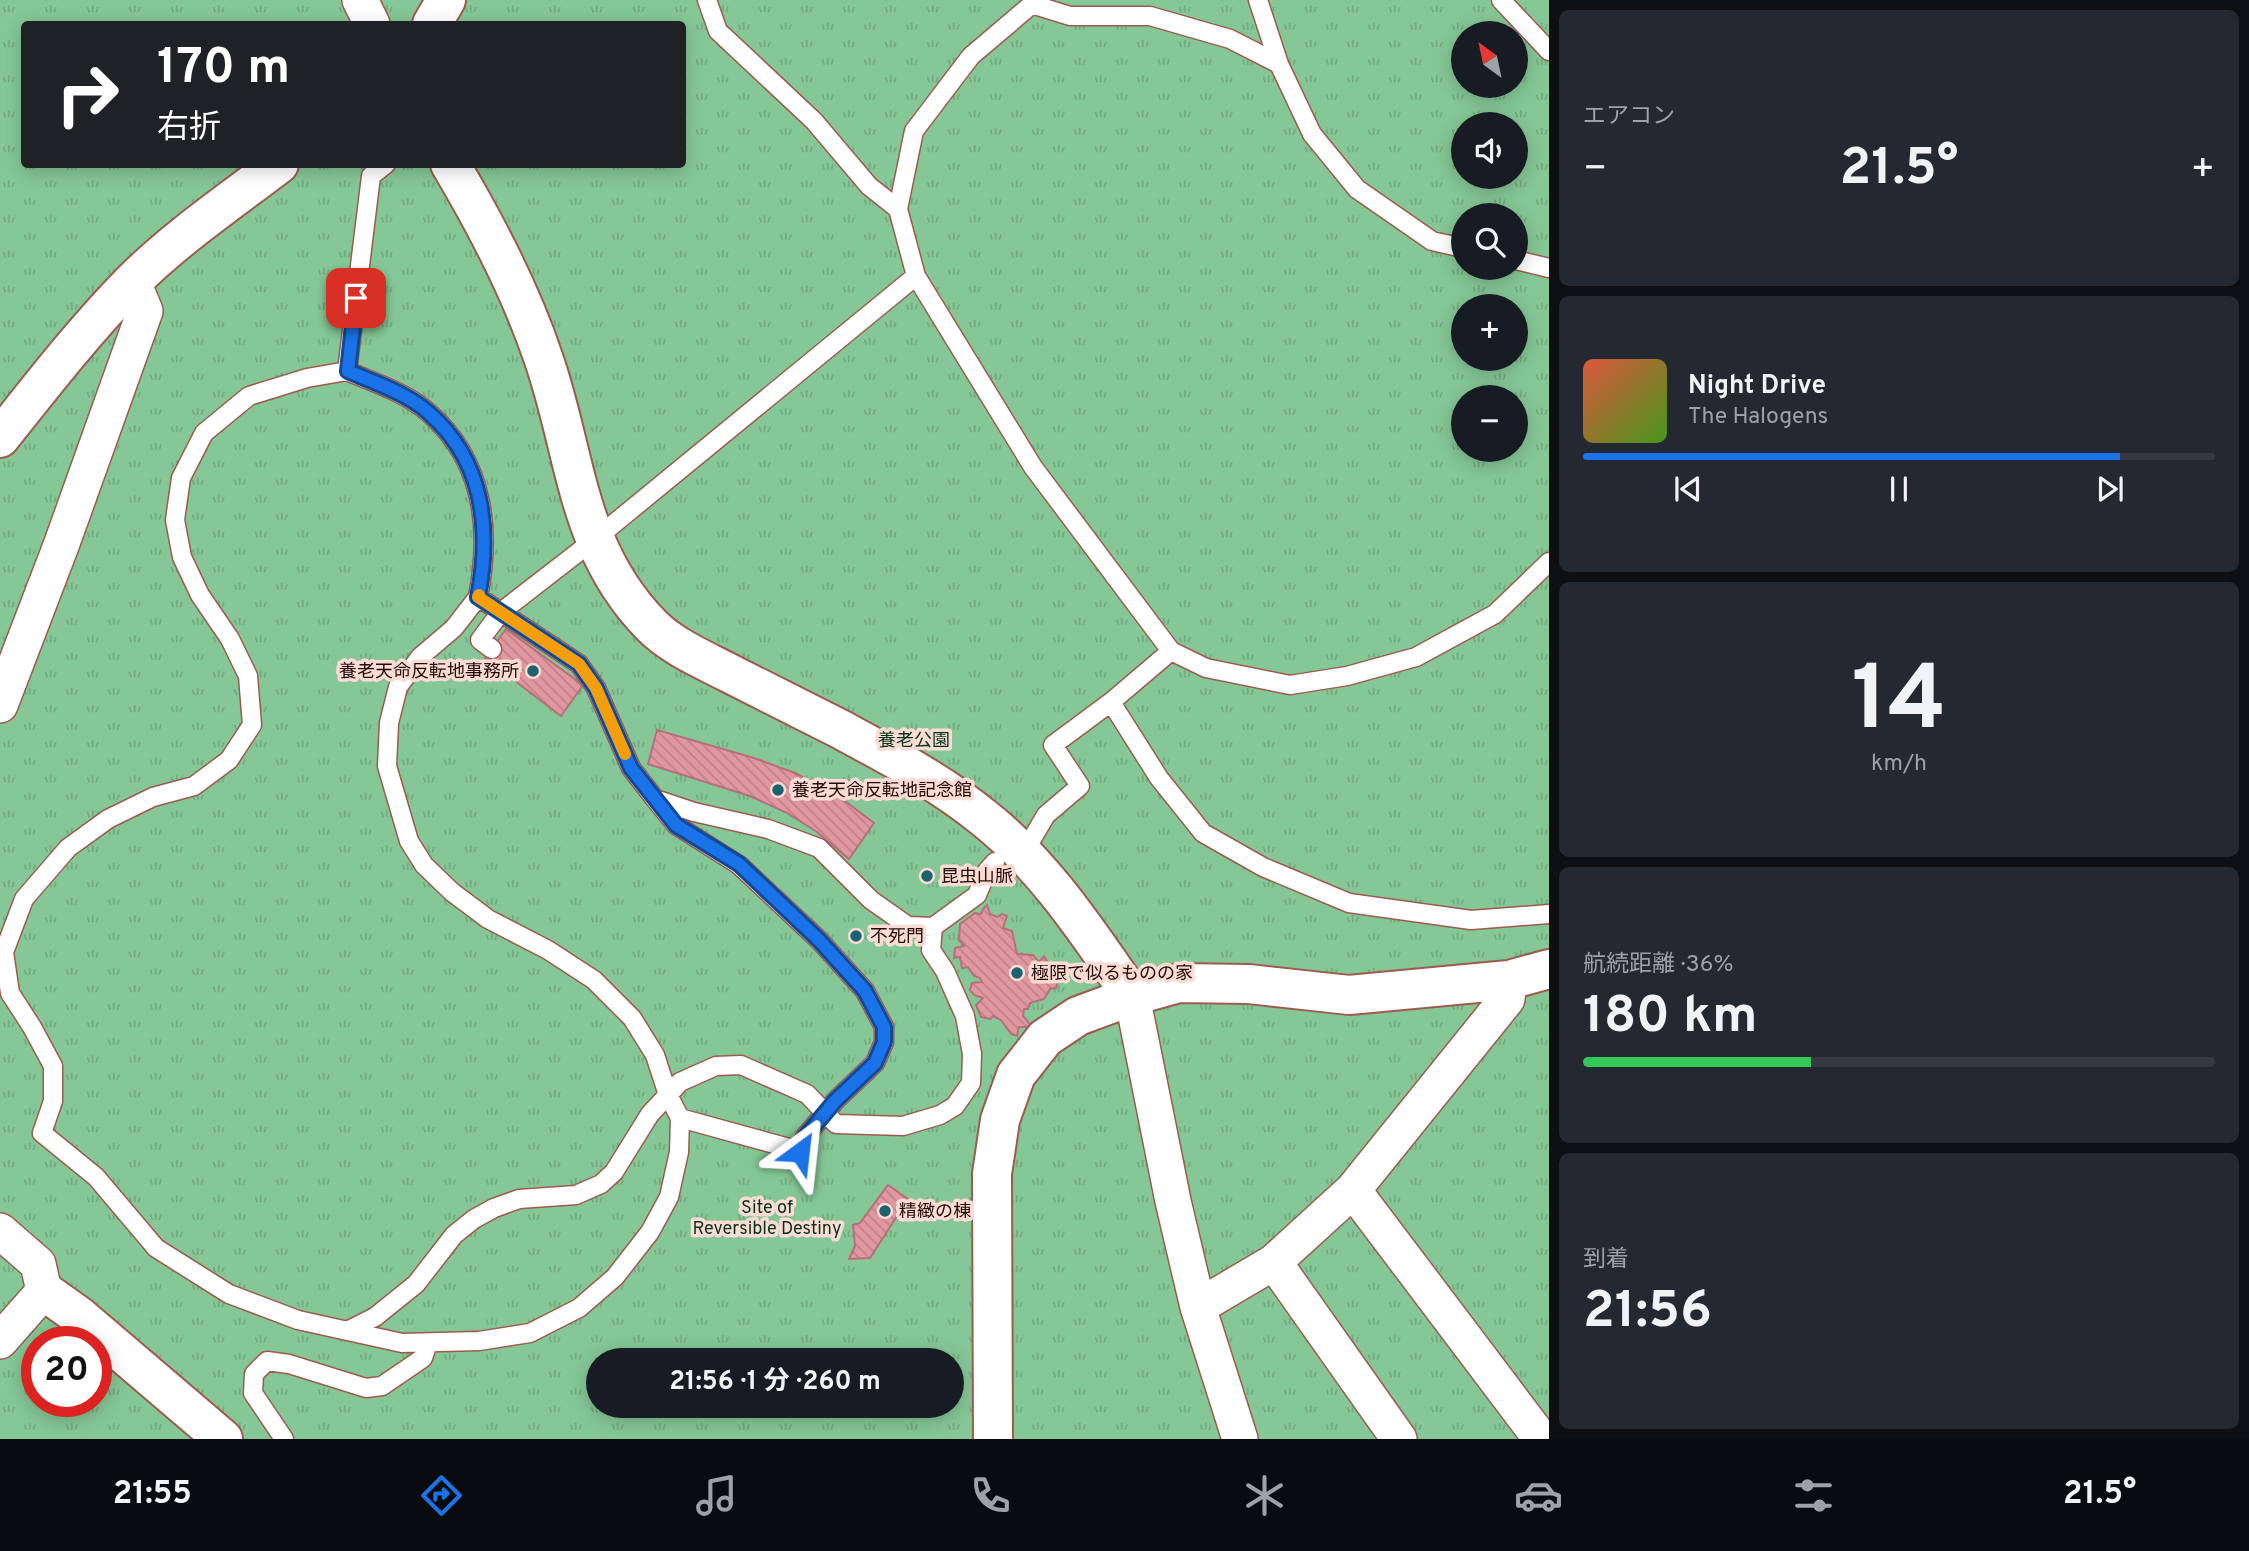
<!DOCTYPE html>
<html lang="ja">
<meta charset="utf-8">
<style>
body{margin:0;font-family:Overpass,"Noto Sans JP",sans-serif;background:#242831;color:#f1f3f6;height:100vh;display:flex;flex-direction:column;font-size:26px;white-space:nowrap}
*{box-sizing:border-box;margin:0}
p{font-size:23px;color:#9ea1a6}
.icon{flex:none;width:38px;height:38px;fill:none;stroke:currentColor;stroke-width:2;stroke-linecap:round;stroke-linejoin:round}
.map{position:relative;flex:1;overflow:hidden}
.details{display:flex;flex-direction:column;gap:10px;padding:10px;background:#0d0f14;width:700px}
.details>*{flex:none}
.top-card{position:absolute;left:21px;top:21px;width:665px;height:147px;border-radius:7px;box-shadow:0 4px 18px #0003;background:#202124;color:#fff;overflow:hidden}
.needle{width:46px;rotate:327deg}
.tools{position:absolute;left:1451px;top:21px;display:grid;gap:14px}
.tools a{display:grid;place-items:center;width:77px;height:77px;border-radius:50%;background:#171b24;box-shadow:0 4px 18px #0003;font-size:35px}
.speed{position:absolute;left:21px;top:1326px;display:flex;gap:14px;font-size:35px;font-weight:700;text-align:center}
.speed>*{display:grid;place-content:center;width:91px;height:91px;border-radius:50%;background:#171b24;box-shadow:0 4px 18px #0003;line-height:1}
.speed .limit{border:10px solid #d22;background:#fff;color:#111}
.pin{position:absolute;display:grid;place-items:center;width:60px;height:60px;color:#fff;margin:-30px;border-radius:14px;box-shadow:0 4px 10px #0006}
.me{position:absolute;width:77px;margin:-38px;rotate:30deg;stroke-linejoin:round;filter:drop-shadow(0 0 5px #0008)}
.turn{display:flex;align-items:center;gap:24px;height:147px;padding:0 21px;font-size:32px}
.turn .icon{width:91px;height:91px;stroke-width:2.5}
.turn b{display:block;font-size:49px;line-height:60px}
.big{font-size:52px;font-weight:700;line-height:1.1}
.details .tile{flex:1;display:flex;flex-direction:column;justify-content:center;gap:10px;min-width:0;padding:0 24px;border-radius:10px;background:#242831}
.details .dial{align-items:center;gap:0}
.dial b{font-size:91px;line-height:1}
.song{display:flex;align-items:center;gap:21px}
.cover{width:84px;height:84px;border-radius:10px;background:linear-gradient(135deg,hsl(10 70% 55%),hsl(100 70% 35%))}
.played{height:7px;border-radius:4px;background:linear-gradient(90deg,#1a73e8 85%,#363941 85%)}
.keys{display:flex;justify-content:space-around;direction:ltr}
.heat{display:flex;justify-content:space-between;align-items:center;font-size:38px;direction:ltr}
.charge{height:10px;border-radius:5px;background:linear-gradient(90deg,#34c759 36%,#363941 0)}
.trip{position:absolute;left:586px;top:1348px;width:378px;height:70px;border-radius:35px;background:#171b24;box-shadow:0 4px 18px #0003;font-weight:700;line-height:70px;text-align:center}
.tabs{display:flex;height:112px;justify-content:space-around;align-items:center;background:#090b0e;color:#9ea1a6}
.tabs .icon{width:49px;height:49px}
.tabs .active{color:#1a73e8}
.tabs b{font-size:32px;color:#f1f3f6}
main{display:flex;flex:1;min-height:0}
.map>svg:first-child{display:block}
.park{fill:url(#park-tufts);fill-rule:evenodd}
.building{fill:url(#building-back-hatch);stroke:#b67079;stroke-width:2}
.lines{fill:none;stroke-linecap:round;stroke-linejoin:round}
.lane-casing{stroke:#9d5b4f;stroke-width:21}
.street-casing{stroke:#9d5b4f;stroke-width:38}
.secondary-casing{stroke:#9d5b4f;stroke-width:42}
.lane{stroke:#fff;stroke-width:18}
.street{stroke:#fff;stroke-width:35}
.secondary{stroke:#fff;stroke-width:38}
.route-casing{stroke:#114b97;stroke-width:18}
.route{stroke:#1a73e8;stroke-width:12}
.slow{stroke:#f59e0b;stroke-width:12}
.poi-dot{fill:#1a6470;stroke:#fbdcd5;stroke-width:2.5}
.labels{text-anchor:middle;stroke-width:7;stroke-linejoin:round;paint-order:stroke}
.poi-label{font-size:18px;fill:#230a06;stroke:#fbdcd5;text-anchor:start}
.park-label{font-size:18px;fill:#053317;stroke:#fbdcd5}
</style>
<main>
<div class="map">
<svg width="1549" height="1439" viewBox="0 0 1549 1439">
<defs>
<pattern id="park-tufts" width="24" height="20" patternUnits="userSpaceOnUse" patternTransform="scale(1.75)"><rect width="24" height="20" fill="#85c796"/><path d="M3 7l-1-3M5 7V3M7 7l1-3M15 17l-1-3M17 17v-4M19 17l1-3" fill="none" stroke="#73aa80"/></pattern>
<pattern id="building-back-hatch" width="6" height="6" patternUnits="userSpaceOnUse" patternTransform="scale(1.75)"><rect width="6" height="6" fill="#e197a0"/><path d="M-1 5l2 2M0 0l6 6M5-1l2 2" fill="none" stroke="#c18188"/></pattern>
</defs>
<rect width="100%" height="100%" fill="#fbdcd5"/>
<path class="park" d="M0,0H1549V1439H0ZM24,24H682V164H24ZM1463,33H1516V86H1463ZM1463,124H1516V177H1463ZM1463,215H1516V268H1463ZM1463,306H1516V359H1463ZM1463,397H1516V450H1463ZM37,1342H96V1402H37ZM598,1360H952V1405H598Z"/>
<path class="building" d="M506,629L583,685L561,716L485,658Z
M657,730L754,758L795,773L837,795L874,823L849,859L817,832L787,813L750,796L648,764Z
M987,905L990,914L997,917L1002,914L1007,916L1003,928L1012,931L1017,954L1033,955L1039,962L1044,956L1049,964L1061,969L1056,988L1050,989L1044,999L1030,1003L1028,1009H1024L1023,1016L1030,1024L1029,1027H1019L1017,1036L1011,1034L1001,1020L993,1016L990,1019L981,1017L976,1005L983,998L974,995L970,990L972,983L982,982L980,978L974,976L968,967L962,968L960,957L954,958L955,948L964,946L959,940L960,924L975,913L981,914L983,909Z
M888,1185L908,1199L870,1258L849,1259L855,1246L853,1225L860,1223Z"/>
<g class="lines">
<g class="lane-casing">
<path id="lane" d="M707,0L718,31L814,121L869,186L898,209
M1037,0L971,56L914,131L898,209L916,276L1033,467L1171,651L1206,668L1290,685L1347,676L1416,657L1495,614L1549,562
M1258,0L1279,64
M1501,0L1549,51
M1031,4L1070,16H1150L1230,39L1279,64L1312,134L1357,189L1432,241L1463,248
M386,164L371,176L347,371C375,383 407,393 429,413C484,461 491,530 478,597L579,664L596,688L631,768L655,799L694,812L768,829L819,848L871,900L908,926L933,927
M1516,260L1549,268
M347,371L307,378L249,396L204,433L181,478L175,520L182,557L200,595L230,639L248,676L252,725L229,760L194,786L153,797L108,819L68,848L24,899L4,952L10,993L32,1027L53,1066V1101L42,1133L96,1177L156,1248L229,1294L298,1320L402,1343L479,1341L530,1333L579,1308L615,1277L650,1232L669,1197L679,1152L680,1118L668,1095L655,1055L632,1018L594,980L548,950L488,919L452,892L424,865L409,841L387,766L389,723L398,687L420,657L454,628L478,597
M492,649L480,640L501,612L594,540L916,276
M1111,702L1159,778L1203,833L1263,867L1349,903L1471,920L1549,914
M655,799L676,825L739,865L819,940L865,991L884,1027V1042L875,1063L835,1101L805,1137L800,1151L680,1118
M1023,854L1046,815L1080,786L1053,745L1111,702L1171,651
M347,1331L375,1317L416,1284L454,1235L474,1219L494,1208L519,1199L576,1195L601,1184L614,1172L650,1114L680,1082L716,1066L741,1065L807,1094L836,1124L903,1126L940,1115L955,1106L971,1083L972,1054L965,1016L945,971L931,950L933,927L977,895L987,871L995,862
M284,1439L253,1393L254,1374L267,1361L289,1364L366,1388L382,1386L423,1358L428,1343"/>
</g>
<g class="street-casing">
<path id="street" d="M360,0L372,24
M0,705L62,543L145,311L133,282
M1509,980L1507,999L1353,1190L1541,1439
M1132,996L1173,1201L1198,1307L1240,1439
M0,1231L38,1264L44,1291L0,1341
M1274,1262L1399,1439
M1198,1307L1274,1262L1353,1190"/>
</g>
<g class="secondary-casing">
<path id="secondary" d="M432,24L446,0
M450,164C487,226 520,289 543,357C577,454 575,548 652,626C673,647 704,660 729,673C766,692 803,710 840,729C890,756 940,782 984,818C1045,866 1088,933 1132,996
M0,438C42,385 84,331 132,282C176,238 229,202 279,164
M44,1291L79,1316L223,1439
M993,1439L992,1174L1000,1120L1016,1075L1045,1038L1078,1016L1132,996L1179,983L1249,984L1349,995L1509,980L1549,969"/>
</g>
<use href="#lane" class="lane"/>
<use href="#street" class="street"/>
<use href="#secondary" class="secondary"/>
</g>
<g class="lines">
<g class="route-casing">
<path id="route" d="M356,298L348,371C375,383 407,393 429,413C484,461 491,530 478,597L579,664L596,688L631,768L676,825L739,864L819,940L865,991L884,1027V1042L875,1063L835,1101L805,1137L800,1152"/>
</g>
<use href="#route" class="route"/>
<path class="slow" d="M479,595L478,597L579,664L596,688L625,754"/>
</g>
<g class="poi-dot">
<circle cx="533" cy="671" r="7"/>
<circle cx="778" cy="790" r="7"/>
<circle cx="927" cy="876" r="7"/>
<circle cx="856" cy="936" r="7"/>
<circle cx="1017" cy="973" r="7"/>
<circle cx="885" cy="1211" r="7"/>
</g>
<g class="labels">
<g class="poi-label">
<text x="519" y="677" text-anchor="end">養老天命反転地事務所</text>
<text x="792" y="796">養老天命反転地記念館</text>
<text x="941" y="882">昆虫山脈</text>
<text x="870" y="942">不死門</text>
<text x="1031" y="979">極限で似るものの家</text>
<text x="899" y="1217">精緻の棟</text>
</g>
<g class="park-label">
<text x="914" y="746">養老公園</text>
<text x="767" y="1213">Site of<tspan x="767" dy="21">Reversible Destiny</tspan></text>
</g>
</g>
</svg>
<div class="tools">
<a><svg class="needle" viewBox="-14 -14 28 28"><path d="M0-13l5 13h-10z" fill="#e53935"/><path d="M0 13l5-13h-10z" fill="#9ea1a6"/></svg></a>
<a><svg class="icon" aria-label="sound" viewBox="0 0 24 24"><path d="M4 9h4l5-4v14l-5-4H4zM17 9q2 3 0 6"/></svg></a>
<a><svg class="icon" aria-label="search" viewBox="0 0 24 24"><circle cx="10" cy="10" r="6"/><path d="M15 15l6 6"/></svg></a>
<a>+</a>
<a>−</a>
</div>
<div class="speed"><div class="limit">20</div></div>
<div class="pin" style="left:356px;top:298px;background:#d93025"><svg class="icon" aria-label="arrive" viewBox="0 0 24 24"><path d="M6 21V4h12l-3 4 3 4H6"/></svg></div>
<svg class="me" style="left:800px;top:1152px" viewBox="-20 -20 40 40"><path d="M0-17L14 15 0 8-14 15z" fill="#1a73e8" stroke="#fff" stroke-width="4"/></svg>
<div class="trip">21:56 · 1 分 · 260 m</div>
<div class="top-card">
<div class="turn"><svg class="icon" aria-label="right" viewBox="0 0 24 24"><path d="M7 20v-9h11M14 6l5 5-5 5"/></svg><div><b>170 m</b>右折</div></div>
</div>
</div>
<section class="details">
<div class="tile"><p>エアコン</p>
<div class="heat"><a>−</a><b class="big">21.5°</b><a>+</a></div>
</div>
<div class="tile">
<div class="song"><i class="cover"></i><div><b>Night Drive</b><p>The Halogens</p></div></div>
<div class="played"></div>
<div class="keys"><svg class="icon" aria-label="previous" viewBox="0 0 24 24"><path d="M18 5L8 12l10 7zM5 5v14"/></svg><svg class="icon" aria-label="pause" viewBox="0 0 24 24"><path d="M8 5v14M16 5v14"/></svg><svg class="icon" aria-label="next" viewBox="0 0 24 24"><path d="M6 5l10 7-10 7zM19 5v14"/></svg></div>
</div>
<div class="tile dial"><b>14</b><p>km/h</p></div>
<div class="tile"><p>航続距離 · 36%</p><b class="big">180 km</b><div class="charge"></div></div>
<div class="tile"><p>到着</p><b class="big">21:56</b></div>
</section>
</main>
<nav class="tabs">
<b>21:55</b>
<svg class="icon active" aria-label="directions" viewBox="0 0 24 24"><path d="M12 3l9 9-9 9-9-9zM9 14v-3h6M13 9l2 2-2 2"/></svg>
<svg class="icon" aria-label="music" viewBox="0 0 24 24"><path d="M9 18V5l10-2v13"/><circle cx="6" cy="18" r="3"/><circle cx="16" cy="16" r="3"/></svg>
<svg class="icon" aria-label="phone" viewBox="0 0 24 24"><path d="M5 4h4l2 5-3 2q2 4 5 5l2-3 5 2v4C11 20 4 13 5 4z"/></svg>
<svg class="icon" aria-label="climate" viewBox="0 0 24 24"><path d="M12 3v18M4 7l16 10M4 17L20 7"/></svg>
<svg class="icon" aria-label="car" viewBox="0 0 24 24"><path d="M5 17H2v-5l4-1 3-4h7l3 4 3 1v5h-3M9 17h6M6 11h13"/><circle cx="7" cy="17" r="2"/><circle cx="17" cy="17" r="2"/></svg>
<svg class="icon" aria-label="filters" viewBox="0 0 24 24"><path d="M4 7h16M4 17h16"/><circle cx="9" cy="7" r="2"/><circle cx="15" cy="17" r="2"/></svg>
<b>21.5°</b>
</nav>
